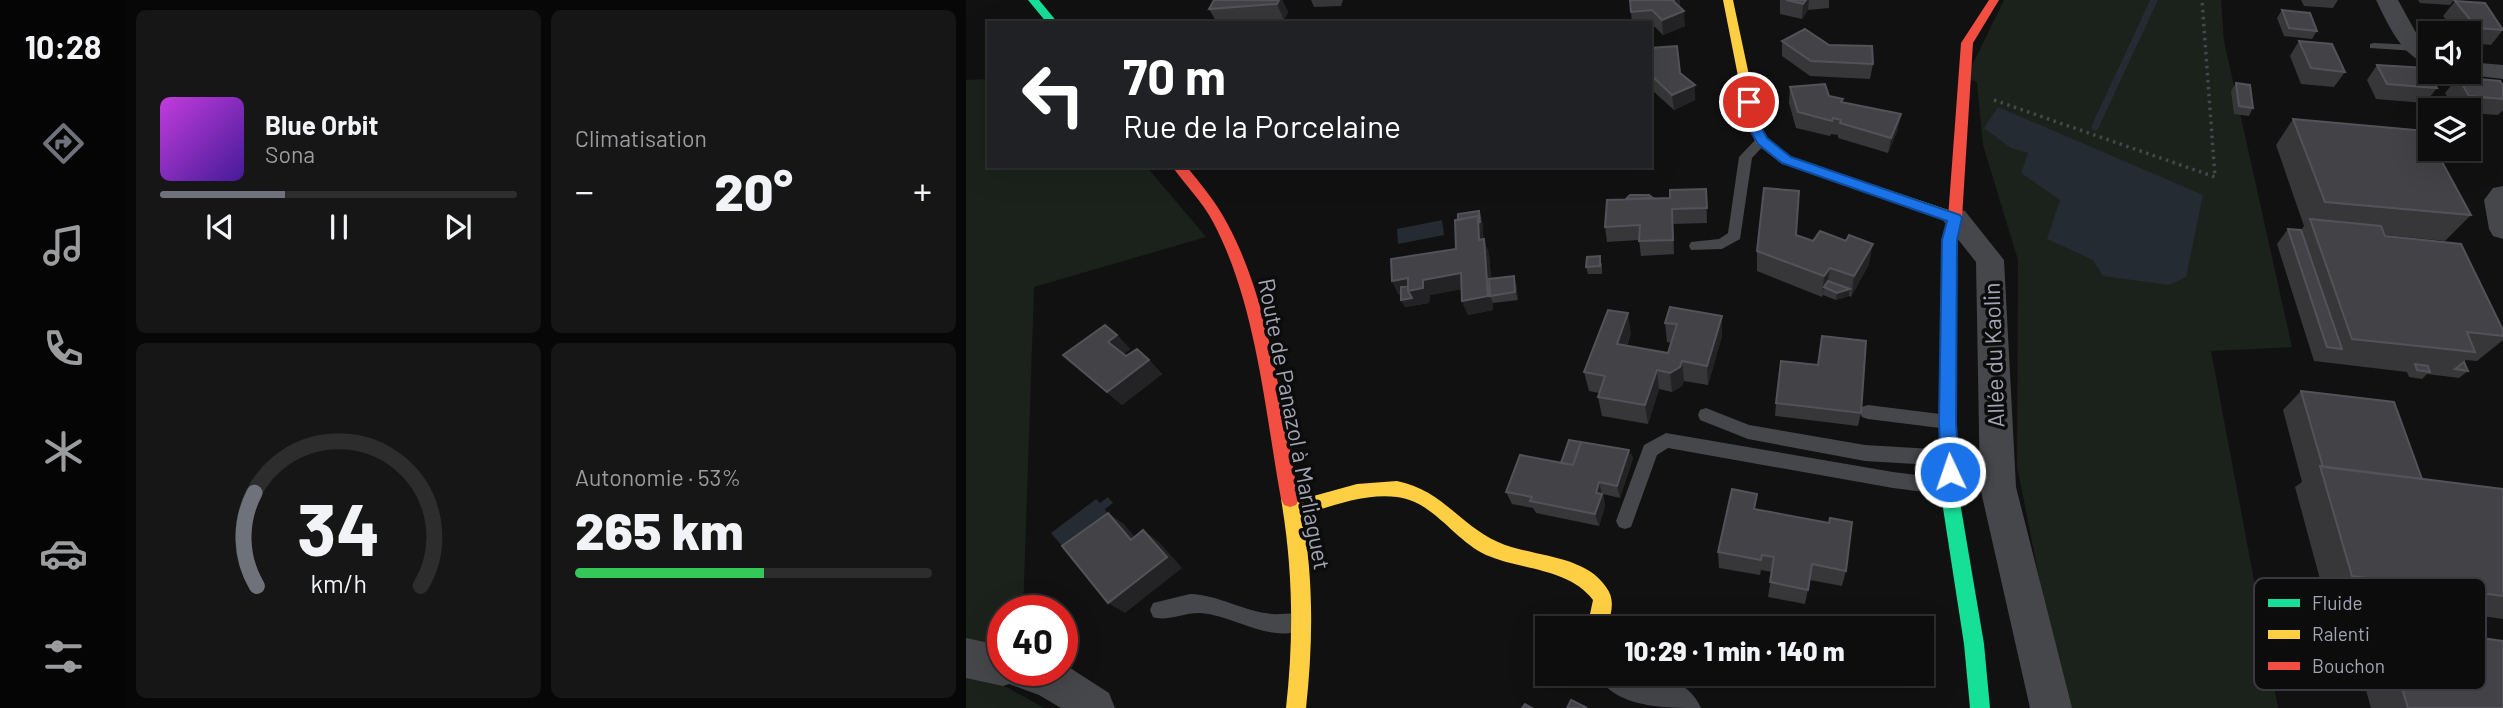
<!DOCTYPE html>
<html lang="fr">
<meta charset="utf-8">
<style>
body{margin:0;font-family:Barlow,sans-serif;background:#161617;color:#f1f3f6;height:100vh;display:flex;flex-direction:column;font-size:26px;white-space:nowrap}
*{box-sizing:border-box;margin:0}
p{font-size:23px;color:#9a9c9e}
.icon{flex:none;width:38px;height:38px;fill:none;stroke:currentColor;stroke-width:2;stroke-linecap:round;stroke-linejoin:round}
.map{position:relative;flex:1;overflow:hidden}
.panel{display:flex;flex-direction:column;gap:10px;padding:10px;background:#070708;width:840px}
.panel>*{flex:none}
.hud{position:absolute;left:21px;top:21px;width:665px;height:147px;border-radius:0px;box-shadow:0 7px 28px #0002,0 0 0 2px #2d2d2e;background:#202124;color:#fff;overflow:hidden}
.controls{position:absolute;left:1452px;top:21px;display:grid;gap:14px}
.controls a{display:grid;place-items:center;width:63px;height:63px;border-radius:0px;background:#0d0d0e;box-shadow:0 7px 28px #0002,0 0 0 2px #2d2d2e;font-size:35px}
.speed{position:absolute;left:21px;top:595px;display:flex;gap:14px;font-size:35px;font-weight:700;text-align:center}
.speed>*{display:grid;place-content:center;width:91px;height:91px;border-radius:50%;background:#0d0d0e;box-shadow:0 7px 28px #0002,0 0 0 2px #2d2d2e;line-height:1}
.speed .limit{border:10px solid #d22;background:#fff;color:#111}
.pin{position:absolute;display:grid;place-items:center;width:60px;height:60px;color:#fff;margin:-30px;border:4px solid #fff;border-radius:50%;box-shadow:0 2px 7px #0007}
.me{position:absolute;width:77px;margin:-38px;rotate:357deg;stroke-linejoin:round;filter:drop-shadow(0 0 5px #0008)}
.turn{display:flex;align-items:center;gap:24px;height:147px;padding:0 21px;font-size:32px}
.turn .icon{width:91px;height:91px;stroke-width:2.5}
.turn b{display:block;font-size:49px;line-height:60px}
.big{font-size:52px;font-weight:800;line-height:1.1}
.panel .card{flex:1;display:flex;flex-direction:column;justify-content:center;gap:10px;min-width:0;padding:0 24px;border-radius:10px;background:#161617}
.panel .dial{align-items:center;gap:0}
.dial svg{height:182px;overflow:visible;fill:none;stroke:#2d2d2e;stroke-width:7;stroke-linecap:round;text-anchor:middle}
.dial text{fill:#f1f3f6;stroke:none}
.song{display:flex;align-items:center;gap:21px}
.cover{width:84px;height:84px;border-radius:10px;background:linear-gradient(135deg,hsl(290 70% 55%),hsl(260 70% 35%))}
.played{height:7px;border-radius:4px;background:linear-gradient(90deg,#6f717b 35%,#2d2d2e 35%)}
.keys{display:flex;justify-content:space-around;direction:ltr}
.heat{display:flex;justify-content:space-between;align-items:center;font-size:38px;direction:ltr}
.charge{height:10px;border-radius:5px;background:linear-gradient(90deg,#34c759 53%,#2d2d2e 0)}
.panel .tiles{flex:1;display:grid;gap:10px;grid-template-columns:repeat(2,1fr)}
.trip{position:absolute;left:569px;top:616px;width:399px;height:70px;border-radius:0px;background:#0d0d0e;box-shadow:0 7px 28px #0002,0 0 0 2px #2d2d2e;font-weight:800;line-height:70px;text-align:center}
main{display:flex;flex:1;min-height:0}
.menu{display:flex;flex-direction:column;width:126px;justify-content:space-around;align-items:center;background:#050506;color:#9a9c9e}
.menu .icon{width:49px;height:49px}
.menu .on{color:#6f717b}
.menu b{font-size:32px;color:#f1f3f6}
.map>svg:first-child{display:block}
.green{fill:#1b221c}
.water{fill:#252b32}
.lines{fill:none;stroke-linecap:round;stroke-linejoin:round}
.stream{stroke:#252b32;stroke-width:7}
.path{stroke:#47474c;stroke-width:3.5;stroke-dasharray:2.5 4.5;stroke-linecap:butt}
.lane{fill:#46474a;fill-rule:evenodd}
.street{fill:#46474a;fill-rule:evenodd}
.fast{fill:#16e098;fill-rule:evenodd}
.slow{fill:#ffcf43;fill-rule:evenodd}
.jam{fill:#f24e42;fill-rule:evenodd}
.wall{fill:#37373a}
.shaded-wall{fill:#232325}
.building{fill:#434347;stroke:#525258;stroke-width:2}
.route{fill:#1a73e8;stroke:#114b97;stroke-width:2}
.labels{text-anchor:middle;stroke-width:7;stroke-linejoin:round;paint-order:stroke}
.street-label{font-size:23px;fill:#a2a5b3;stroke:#0c0c0d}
.key{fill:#0c0c0d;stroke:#393a3f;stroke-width:2}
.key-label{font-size:19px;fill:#a2a5b3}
</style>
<main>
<nav class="menu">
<b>10:28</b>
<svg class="icon on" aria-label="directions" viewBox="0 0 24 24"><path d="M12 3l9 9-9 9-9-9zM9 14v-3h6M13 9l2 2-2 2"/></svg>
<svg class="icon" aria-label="music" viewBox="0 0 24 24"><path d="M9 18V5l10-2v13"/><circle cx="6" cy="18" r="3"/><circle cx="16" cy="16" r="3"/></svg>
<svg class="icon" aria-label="phone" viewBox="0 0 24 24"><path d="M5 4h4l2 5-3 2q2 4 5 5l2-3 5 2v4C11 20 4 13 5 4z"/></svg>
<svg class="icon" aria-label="climate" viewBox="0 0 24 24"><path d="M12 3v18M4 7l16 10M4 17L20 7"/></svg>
<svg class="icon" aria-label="car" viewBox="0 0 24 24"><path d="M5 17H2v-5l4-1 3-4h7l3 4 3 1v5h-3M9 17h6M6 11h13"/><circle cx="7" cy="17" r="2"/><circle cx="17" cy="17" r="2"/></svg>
<svg class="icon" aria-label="filters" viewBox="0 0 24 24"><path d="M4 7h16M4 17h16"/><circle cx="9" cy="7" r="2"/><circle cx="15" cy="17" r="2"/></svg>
</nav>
<section class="panel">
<div class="tiles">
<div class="card">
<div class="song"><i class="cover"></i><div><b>Blue Orbit</b><p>Sona</p></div></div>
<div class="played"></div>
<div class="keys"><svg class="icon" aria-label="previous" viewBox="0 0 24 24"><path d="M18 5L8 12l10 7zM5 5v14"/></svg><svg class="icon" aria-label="pause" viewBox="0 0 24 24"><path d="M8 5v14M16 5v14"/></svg><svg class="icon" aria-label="next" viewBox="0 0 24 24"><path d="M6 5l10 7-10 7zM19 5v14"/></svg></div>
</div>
<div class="card"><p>Climatisation</p>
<div class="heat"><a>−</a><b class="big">20°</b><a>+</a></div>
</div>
<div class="card dial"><svg viewBox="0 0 100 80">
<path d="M14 69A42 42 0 1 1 86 69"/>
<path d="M14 69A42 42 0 0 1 13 28" stroke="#6f717b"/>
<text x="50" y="56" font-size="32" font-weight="700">34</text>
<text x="50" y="72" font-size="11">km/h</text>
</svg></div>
<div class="card"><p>Autonomie · 53%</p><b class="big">265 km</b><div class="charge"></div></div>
</div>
</section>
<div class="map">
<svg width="1537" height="708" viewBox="0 0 1537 708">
<rect width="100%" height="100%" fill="#111112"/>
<path class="green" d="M1038,0H1255L1258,41L1326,347L1245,351L1312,708H1104L1089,658L1051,466L1052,260L1017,145L1011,82L1000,78Z
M23,79V166H180L240,237L68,287L57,611H37V666L30,681L78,708H0V80Z"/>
<path class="water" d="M1032,107L1237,195L1220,277L1203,285L1137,276L1127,260L1081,239L1094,200L1055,173L1062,153L1045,148L1018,128Z
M476,220L478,235L432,244L431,229Z
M142,497L147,503L139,509L141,513L96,546L85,533L130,499L134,503Z"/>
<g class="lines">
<path class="stream" d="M1129,127L1188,0"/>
<path class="path" d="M1028,100L1249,177L1236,0"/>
<path class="lane" d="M1408,43L1450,45L1456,48L1450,51L1404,48V44Z
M796,137L802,141L786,158L774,239L756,249L725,250L723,246L725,242L753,239L762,233L773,157L791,138Z
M902,405L982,415L988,417L990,422L988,427L982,429L902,419L896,417L894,412L896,407Z
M740,408L783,425L899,445L983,450L989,453L992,458L989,463L983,466L899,461L782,439L734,420L732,415L734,410Z
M700,433L927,472L982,479L988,481L991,487L988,493L982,495L927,488L702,448L691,455L665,527L659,529L653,527L650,521L678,445Z
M224,594C254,595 278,612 307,614C318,615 329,611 340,615L343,622L340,629C302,644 271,616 235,613C219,612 201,622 187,617L184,610L187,603Z"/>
<path class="street" d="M1410,0H1432L1449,31L1465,47V65C1436,58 1422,24 1410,0Z
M1503,62L1537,65V79L1495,74L1493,72H1503Z
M1537,186V239L1527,236L1523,229L1518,200L1527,188Z
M989,208L999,211L1038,260L1050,487L1106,708H1064L1014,487L1010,262L975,218L979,211Z
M0,638L37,646V670H96V664L101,666L143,693L149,708H95L73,695L43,684L37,686L0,678Z
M631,674C667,672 718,669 735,708C698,708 648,708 631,674Z"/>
<path class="fast" d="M62,0H73L92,23H81Z
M983,297L991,303L990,422L995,508L1018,644L1024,708H1004L998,644L977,508L974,422L975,303Z"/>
<path class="slow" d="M757,0H767L794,127L801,138L825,157L994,214L996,218L994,222H984L815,163L791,144L782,127Z
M431,481C478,491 492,524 532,542C565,557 618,554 640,587C650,600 645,614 641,628H621L627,600C603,568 554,570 520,555C488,540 467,501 431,497C399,493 366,506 336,515C348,579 347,644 340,708H320C328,637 327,569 315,499L318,493L324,491L330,493L333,500L391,484Z"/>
<path class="jam" d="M1023,0H1033L1007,43L996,218L990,240L991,303L983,309L975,303L976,240L982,218L995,43Z
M206,166H220C235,184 250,202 261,223C305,304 315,410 333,499L330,505L324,507L318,505L315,499C299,410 290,303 247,222C236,201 219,185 206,166Z"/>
</g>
<path class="wall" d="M316,0L322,12L318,20L251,23L243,9Z
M345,0H377L375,6L348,7Z
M664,0L714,7L719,26L697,35L687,25L684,26V23H666Z
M814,0H863V8L842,10L836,19L814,14Z
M1335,0H1372L1367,8L1338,6Z
M1452,0H1488L1484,5L1454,3Z
M1489,1L1537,30L1525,45L1503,43V33H1488L1486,30L1487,28L1477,16Z
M1316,10L1351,31L1346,39L1318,36L1311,18Z
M816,41L907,64L904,79L844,76L816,56Z
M1333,41L1379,72L1368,87L1335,84L1324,56Z
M684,63L714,73L729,85V100L708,110L687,91Z
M1411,65L1471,88L1459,103L1410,99L1401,80Z
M1492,77L1537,86V110L1532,115L1503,113V110H1489L1479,93Z
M1270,83L1287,108L1283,116L1268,114L1265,91Z
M824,87L863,96L932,129L922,153L872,138V135L865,134L864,136L830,128L823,103Z
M1327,119L1505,215L1479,241L1419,235L1537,330V340L1511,361L1500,360L1498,362L1502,371L1493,378L1461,374L1456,379L1443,377L1441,372L1348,361L1311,244L1322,229L1335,230L1338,226L1310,145Z
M740,189L741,223L707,224L708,254L675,256L673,240L641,242L639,227L687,198H704Z
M513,211L516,219L517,239L523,254L525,279L550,283L552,300L527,303V310L502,315L496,301V289L464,295L463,303L439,307L435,300V295H433L426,281L490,249Z
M830,235L903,264L885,297L883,296L870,300L857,295L856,297L791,271V251Z
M636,263V274H622L620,267Z
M756,316V336L742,385L718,381L716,386L706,392L693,389L682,424L636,416L632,397L633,393L623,391L618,372L665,333L661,346L702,353L705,343L701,342L699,323Z
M151,335L164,349L158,354L160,356L183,360L196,374L156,405L97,355Z
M852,365L895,413L892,426L809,416L810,403Z
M1335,391L1456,479L1537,489V619L1358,594L1329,487L1336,482L1317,410Z
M667,458L654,498L637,494L639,506L633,526L570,513L567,508L546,504L540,492Z
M790,510L880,571L876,586L844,580L839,604L802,597L806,572L795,570L794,575L753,568L752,552Z
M1417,624L1537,708H1405L1386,640Z"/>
<path class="shaded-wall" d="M313,0H316L322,12L318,20L311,4Z
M708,0H714V7L718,11L719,26L697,35L696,20Z
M840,0H843L842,10L836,19L837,4Z
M729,85V100L708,110L706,95Z
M935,114L932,129L922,153L925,138Z
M513,211L516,219L519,254L513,240L512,216Z
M518,239L523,254L526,296H524L527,303V310L502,315L496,301Z
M907,244L903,264L885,297L888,276Z
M864,268L861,288L858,287L856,297L858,276Z
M495,273L501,288L464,295L463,303L439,307L435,300L443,293L433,295L426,281L442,278L457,280Z
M548,276L550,283L552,300L549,292Z
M884,289L883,296L870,300L871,293Z
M662,313L665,333L654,364L651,344Z
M756,316V336L742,385L741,366Z
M151,335L164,349L156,356L142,342Z
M183,360L196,374L156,405L141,392Z
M716,361L718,381L716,386L706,392L704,373Z
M691,370L693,389L682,424L679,405Z
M663,450L664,456L665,452L667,458L654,498L651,486Z
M633,482L639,506L633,526L629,514L630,493Z
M142,513L158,524L181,551L165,540Z
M177,530L193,542L216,568L159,613L142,603Z"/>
<path class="building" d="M248,0H313L311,4L243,9Z
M664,0H708L707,1L718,11L696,20L686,10L665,12Z
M820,0H840L837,4Z
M1489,1L1519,3L1537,30L1511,28Z
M1316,10L1344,13L1351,31L1323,28Z
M1492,22L1499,25L1505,35H1503V33H1498Z
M839,29L863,45L906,46L907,64L845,61L816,41Z
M1333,41L1366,44L1379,72L1345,68Z
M711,46L714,73L729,85L706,95L686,76L684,48Z
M1411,65L1460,68L1471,88L1421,84Z
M1492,77L1534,81L1537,86V99L1503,96Z
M1270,83L1284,85L1287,108L1273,106Z
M859,84L863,96L877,99L875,102L935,114L925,138L874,123L875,120L867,118L866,121L832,112L824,87Z
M1327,119L1460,131L1465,140V149H1469L1505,215L1359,202Z
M798,188L833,191L830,235L847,241L854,231L880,241L883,235L907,244L888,276L864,268L858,276L791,251Z
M740,189L741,208L706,209L707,240L673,241L674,225L639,227L641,200L704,198V190Z
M664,195H683L687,198L660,199Z
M513,211L514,223L512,216L492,220V214Z
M512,216L513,240L518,239L522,296L496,301L495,273L457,280V288L442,291V278L426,281L425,259L490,249L489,220Z
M1344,219L1415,226L1419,236L1495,244L1537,330V336L1501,332L1509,352L1386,339Z
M1322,229L1335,230L1376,349L1361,347Z
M634,256V266L620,267L621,257Z
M548,276L549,292L524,296L523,279Z
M862,281L884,289L871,293L858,287Z
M442,286V291L446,298L435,300V287Z
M704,307L756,316L741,366L716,361L714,367L704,373L691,370L679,405L632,397L639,376L618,372L642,310L662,313L651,344L702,353L711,324L699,323Z
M139,325L151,335L142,342L160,356L171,349L183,360L141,392L97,355Z
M856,336L900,341L895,413L810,403L815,361L852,365Z
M1498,362L1502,371L1489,369Z
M1449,364L1462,366L1464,372L1451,370Z
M1335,391L1428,402L1456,479L1357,467Z
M603,440L615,442L607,465L595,463Z
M615,442L663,450L651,486L633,482L630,493L636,494L629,514L564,501L566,497L540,492L554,455L607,465Z
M1354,466L1537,489V596L1386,576Z
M766,489L791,494L788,509L863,523L864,518L886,522L880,571L846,564L842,590L804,582L808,557L796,555L795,560L752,552Z
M142,513L165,540L177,530L201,557L142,603L96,546Z
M1417,624L1537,641V708H1442Z
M605,700L621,708H601Z
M559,704L566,708H556Z"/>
<path class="route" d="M783,98L789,102L795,127L801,138L825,157L994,215L996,218L991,240L990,422L993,472L990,478L984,480L978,478L975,472L973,422L976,240L981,221L816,163L792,144L782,127L777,102Z"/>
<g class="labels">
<g class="street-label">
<text transform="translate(1028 355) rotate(-92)" y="8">Allée du Kaolin</text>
<text transform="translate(328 424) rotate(79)" y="8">Route de Panazol à Marliaguet</text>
</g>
</g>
<rect x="1288" y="578" width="232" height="112" rx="10" class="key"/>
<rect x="1302" y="599" width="32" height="8" fill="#16e098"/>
<rect x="1302" y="630" width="32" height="9" fill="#ffcf43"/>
<rect x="1302" y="662" width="32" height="8" fill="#f24e42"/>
<g class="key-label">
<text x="1346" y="610">Fluide</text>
<text x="1346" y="641">Ralenti</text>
<text x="1346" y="673">Bouchon</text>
</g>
</svg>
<div class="controls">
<a><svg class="icon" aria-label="sound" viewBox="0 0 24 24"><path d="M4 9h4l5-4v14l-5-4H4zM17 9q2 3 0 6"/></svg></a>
<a><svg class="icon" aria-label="layers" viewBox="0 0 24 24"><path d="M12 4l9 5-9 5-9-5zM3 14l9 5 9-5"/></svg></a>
</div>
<div class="speed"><div class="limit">40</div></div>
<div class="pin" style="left:783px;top:102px;background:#d93025"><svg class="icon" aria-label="arrive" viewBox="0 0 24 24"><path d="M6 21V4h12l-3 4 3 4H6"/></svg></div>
<svg class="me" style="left:984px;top:472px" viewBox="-20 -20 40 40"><circle r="17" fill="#1a73e8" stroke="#fff" stroke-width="3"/><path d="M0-11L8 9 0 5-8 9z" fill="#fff"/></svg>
<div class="trip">10:29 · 1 min · 140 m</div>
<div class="hud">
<div class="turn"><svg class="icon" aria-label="left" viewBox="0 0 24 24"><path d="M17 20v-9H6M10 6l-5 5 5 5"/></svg><div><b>70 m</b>Rue de la Porcelaine</div></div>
</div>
</div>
</main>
